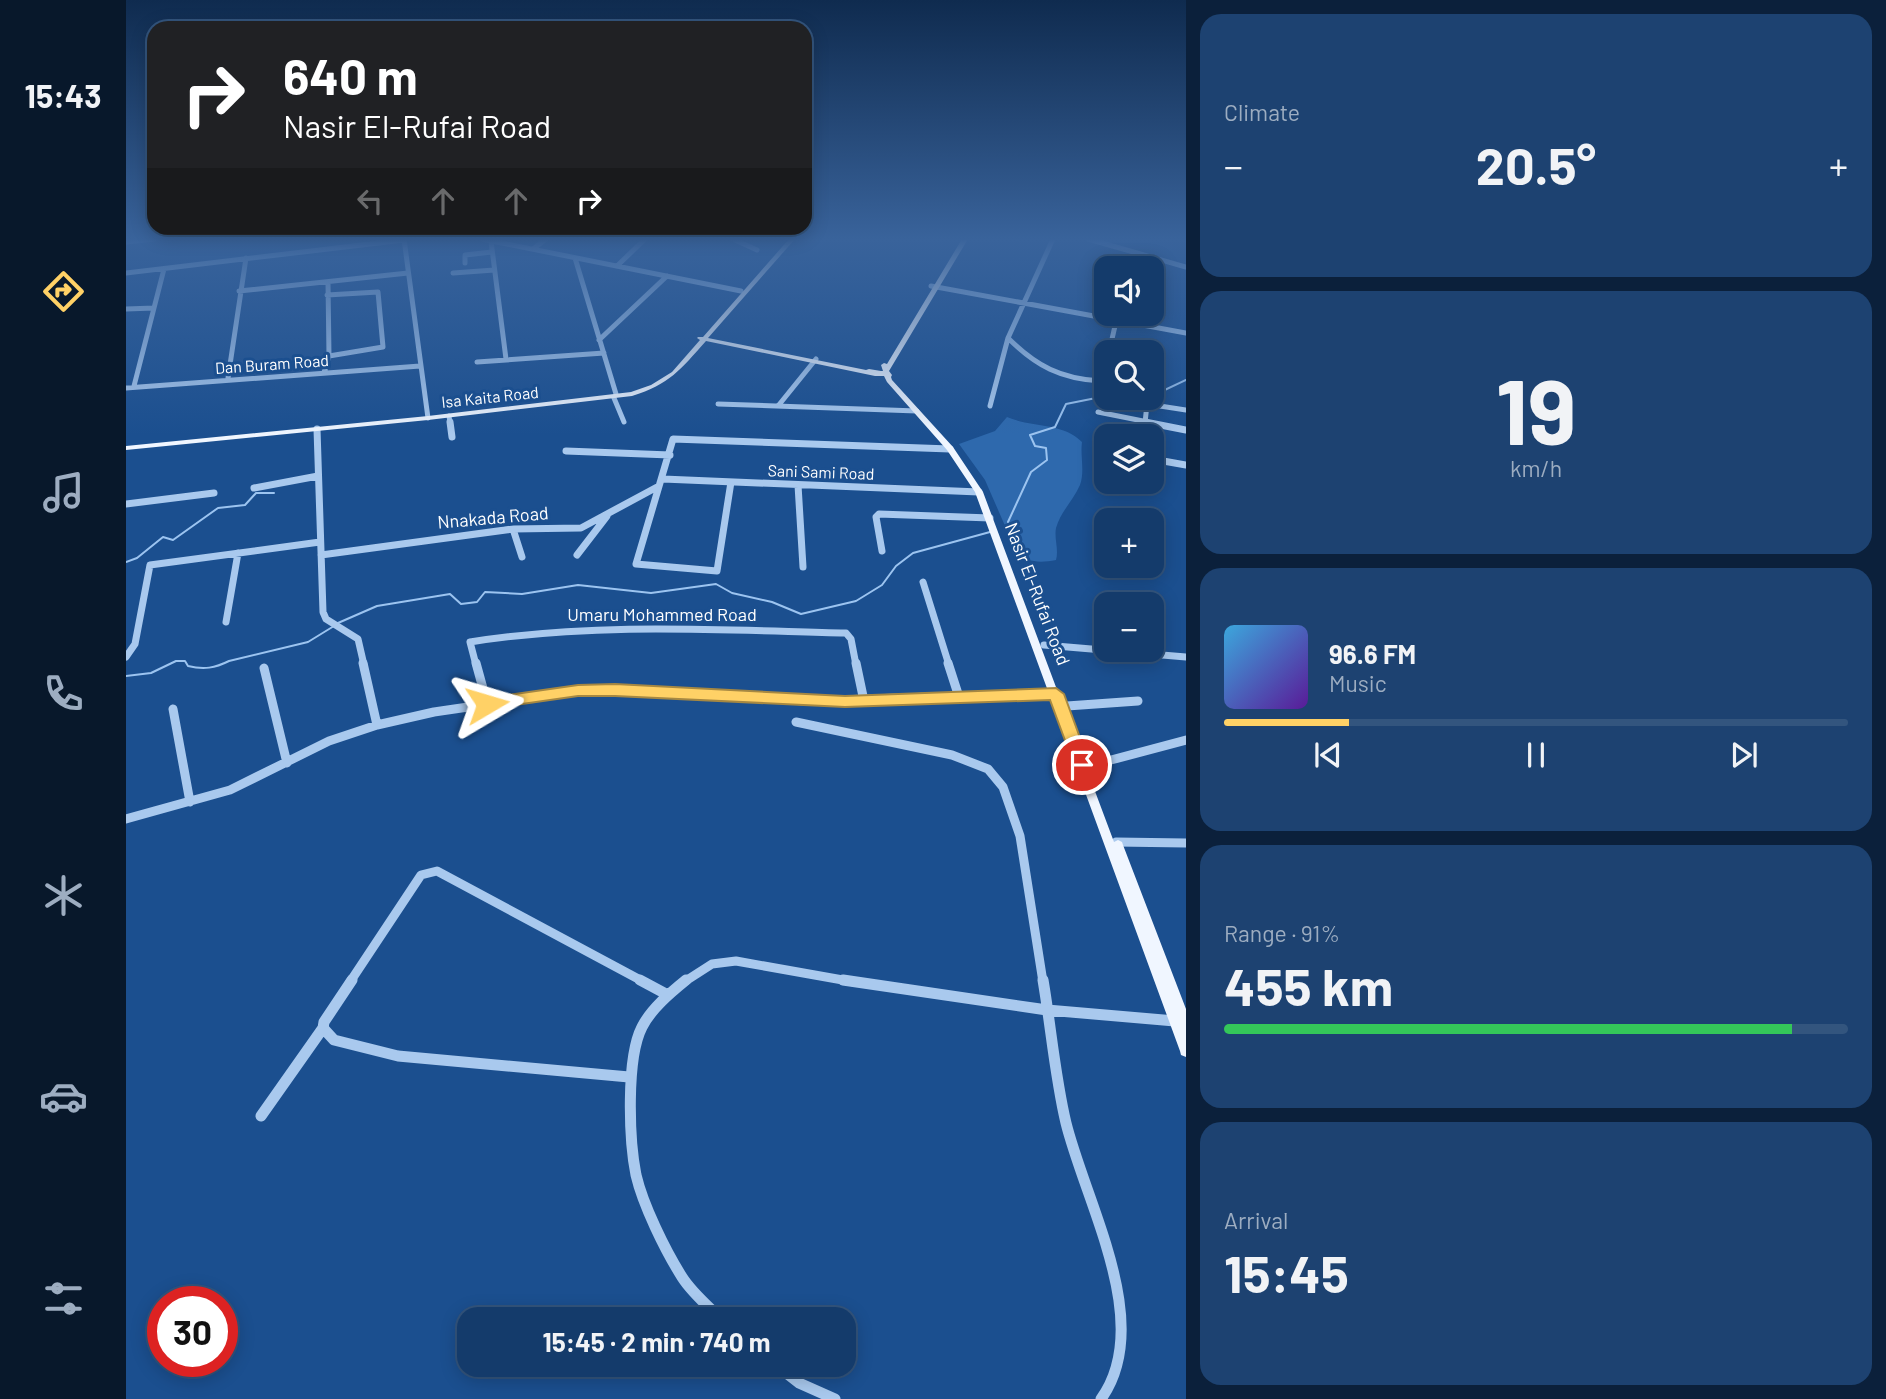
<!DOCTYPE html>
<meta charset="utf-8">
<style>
body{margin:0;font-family:Barlow,sans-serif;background:#1d4271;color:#f1f3f6;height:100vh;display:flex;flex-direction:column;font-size:26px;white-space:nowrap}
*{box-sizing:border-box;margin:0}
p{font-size:23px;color:#9dadc1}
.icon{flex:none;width:38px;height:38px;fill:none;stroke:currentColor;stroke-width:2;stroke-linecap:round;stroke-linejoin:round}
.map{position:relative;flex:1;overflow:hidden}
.panel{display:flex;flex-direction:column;gap:14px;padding:14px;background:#0b203b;width:700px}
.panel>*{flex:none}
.banner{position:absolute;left:21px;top:21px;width:665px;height:214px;border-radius:21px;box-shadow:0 4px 18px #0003,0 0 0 2px #33557e;background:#202124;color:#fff;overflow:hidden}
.fabs{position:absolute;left:968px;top:256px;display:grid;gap:14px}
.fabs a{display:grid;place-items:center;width:70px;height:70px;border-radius:14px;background:#143b6b;box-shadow:0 4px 18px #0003,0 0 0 2px #33557e;font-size:35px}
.speed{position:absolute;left:21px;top:1286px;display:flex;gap:14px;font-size:35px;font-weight:700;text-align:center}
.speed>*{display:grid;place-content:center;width:91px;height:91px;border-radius:50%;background:#143b6b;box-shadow:0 4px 18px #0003,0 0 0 2px #33557e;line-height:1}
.speed .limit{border:10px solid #d22;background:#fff;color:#111}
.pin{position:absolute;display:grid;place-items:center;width:60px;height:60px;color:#fff;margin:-30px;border:4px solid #fff;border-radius:50%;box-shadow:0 2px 7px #0007}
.me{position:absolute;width:77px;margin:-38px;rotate:83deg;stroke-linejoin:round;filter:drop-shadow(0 0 5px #0008)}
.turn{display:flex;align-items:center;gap:24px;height:147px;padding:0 21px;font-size:32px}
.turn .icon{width:91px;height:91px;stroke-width:2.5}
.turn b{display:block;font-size:49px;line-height:60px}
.lanes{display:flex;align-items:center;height:66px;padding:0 21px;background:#0003;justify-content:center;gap:35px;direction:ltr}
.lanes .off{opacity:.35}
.big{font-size:52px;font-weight:700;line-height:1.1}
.panel .tile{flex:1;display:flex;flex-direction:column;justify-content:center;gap:10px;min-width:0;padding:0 24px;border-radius:21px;background:#1d4271}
.panel .dial{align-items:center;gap:0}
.dial b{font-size:91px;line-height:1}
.song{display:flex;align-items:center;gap:21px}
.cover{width:84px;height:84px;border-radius:10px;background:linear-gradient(135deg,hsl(200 70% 55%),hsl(270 70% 35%))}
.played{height:7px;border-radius:4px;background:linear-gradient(90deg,#ffd166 20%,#33557e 20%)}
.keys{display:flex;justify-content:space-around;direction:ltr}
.heat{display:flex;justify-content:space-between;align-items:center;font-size:38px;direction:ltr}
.charge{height:10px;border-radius:5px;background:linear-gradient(90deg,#34c759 91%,#33557e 0)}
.trip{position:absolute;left:331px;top:1307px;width:399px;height:70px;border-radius:21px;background:#143b6b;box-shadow:0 4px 18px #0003,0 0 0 2px #33557e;font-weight:700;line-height:70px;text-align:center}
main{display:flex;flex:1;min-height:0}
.tab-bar{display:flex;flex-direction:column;width:126px;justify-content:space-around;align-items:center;background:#08182b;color:#9dadc1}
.tab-bar .icon{width:49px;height:49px}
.tab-bar .active{color:#ffd166}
.tab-bar b{font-size:32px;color:#f1f3f6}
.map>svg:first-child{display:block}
.green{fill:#2e69ad}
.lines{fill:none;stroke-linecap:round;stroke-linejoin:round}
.stream{stroke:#9cc4f0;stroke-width:2}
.minor-far3{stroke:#a9c9ee;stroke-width:5}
.minor-far2{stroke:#a9c9ee;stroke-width:7}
.minor-far1{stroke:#a9c9ee;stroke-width:9}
.minor{stroke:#a9c9ee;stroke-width:11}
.major{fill:#f0f6ff;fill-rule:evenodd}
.route{fill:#ffd166;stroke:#a68842;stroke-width:2}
.labels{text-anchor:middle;stroke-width:6;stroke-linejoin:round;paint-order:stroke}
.far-street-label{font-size:16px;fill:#fff;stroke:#1b4f8f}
.street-label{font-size:18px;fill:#fff;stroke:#1b4f8f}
</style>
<main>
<nav class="tab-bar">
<b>15:43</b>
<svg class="icon active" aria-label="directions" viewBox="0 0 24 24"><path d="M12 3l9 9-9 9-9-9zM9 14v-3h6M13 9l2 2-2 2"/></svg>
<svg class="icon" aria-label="music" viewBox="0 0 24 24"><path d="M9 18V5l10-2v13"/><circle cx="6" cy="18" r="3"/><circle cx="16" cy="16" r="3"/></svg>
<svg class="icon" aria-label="phone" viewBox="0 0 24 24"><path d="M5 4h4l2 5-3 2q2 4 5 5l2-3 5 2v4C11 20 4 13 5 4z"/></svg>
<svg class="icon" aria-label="climate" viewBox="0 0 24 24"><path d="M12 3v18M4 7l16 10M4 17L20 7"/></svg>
<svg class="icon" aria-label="car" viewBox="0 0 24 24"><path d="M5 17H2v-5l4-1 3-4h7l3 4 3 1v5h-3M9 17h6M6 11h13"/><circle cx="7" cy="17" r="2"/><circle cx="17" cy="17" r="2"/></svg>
<svg class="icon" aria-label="filters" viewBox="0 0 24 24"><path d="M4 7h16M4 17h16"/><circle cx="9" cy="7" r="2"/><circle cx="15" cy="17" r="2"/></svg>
</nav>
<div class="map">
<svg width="1060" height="1399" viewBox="0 0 1060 1399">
<rect width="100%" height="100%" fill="#1b4f8f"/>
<path class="green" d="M881,417C906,428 936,422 956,442C954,456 959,471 954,485C947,501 935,511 930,528C928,539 933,549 930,560C914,563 901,563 890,551L859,480L833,444L869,431Z"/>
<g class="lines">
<path class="stream" d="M1026,396L1060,380
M996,397H1022
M882,522L905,472L921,460L920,448L909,446L904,435L929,427L940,404L980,396
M0,562L11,558L37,537L47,540L92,508L119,505L130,493H148
M212,623L251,606L324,594L335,604L351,602L359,592L396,594L452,585L525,593L590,584L606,593L646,602L675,614L730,601L756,585L770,566L787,553L864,532
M0,676L25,673L50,661H59L62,666C78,670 89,668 103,661L182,642L208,626"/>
<path class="minor-far3" d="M278,239L302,418
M356,239L615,291
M607,239L631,250
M962,239L1060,267
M365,241L380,359
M0,242L28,239
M407,249L420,239
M449,258L490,394
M339,263V255L366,252
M491,266L519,239
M1006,268L1010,254
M0,273L278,240
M327,273L368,270
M805,286L1060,333
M113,291L282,273
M201,295L252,292L257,347L203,356
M0,309L28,308
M882,338C910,366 935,379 975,381L980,365
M473,340L541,276
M983,352L992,313
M351,362L478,353
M198,373L203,356L202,282
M102,378L120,258
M8,386L38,269
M0,388L294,366
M488,398L498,422
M592,404L791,411
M652,406L690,359
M864,406L882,338L927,239
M972,412L1027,423
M323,416L324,423
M1019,423L1021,404L1060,410"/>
<path class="minor-far2" d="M324,422L326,437
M1019,422L1060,430
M191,429L197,612L200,619L232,639L238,665
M1017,436L1019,422
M976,450H980
M440,451L544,455
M1026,459L1060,465
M537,479L853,492
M605,482L591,571L510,564L547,439L824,449
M672,485L677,567
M128,488L192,476
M0,504L88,493
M387,529L396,557
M756,551L750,517L753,514L864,518
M195,555L387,529L455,528L533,486
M451,555L481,516
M797,582L823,665
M100,622L112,553
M918,645L1060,657
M0,657L9,644L24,565L194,542
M350,665L344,642C469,622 594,630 720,633L725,639L730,665"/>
<path class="minor-far1" d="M237,663L251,725
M350,663L361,703
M730,663L738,701
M822,663L833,697
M138,668L161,763
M941,706L1012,701
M47,709L64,802
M670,722L826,755L862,769L877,787L894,836L917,982
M961,760H985L1060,740
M0,819L104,790L203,741L251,725L308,712L452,691L489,690L680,701L930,693
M990,842L1060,843
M224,982L295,875L311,871L518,982
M558,982L586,964L610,961L728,982"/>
<path class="minor" d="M226,980L198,1022L197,1028L208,1040L272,1056L503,1077
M514,980L542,995
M560,980C544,993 525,1009 516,1027C500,1058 503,1140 510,1175C517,1205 539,1250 556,1277C566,1293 583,1307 596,1320
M717,980L921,1010L1049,1021
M917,980C925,1027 929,1077 940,1123C960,1204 1029,1324 975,1399
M135,1116L197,1028
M650,1365L673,1383L709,1399"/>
<path class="major" d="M663,239H669L582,338L740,370L743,369L755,371H757L755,365L758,363L761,364L836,239H842L763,371L766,375L765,377L766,380L827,447L857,492L988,842L992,840L996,842L997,845L1060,1009V1057L1055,1055L1054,1051L849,492L821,450L761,382L758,376H749L580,341C554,370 544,384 506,396L302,420L0,450V446L302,416L505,392L525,385L546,372L574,340L571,338L572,337H577Z"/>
</g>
<linearGradient id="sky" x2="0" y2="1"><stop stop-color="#0f2b4f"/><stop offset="0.55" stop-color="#39639b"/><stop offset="1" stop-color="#39639b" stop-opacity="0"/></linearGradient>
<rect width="1060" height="435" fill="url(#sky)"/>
<path class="route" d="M489,684L719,696L930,688L938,694L964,765L962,770H950L924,700L719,707L489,696H452L361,709L353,704L361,698L452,685Z"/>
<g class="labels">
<g class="far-street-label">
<text transform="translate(146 364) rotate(-4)" y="6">Dan Buram Road</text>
<text transform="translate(364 397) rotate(-6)" y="6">Isa Kaita Road</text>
<text transform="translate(695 472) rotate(2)" y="6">Sani Sami Road</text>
</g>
<g class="street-label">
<text transform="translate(367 518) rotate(-5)" y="6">Nnakada Road</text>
<text transform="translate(911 594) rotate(69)" y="6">Nasir El-Rufai Road</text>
<text x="536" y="621">Umaru Mohammed Road</text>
</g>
</g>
</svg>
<div class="fabs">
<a><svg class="icon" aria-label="sound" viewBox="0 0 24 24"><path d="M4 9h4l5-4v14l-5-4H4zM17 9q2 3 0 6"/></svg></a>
<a><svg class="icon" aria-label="search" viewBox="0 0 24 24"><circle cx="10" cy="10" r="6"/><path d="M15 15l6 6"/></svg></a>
<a><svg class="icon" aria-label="layers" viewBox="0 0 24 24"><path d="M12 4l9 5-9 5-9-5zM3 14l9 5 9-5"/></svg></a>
<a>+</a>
<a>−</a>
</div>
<div class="speed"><div class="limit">30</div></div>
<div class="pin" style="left:956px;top:765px;background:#d93025"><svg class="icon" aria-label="arrive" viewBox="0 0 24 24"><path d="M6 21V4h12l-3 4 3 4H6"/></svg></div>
<svg class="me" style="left:361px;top:704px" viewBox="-20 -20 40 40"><path d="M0-17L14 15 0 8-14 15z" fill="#ffd166" stroke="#fff" stroke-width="4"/></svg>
<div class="trip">15:45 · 2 min · 740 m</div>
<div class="banner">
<div class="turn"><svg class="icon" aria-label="right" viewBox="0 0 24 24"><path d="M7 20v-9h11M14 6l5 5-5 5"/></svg><div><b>640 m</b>Nasir El-Rufai Road</div></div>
<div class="lanes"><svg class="icon off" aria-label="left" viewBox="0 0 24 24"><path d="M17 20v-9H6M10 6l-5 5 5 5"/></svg><svg class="icon off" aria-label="ahead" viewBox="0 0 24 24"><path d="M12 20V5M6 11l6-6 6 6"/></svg><svg class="icon off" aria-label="ahead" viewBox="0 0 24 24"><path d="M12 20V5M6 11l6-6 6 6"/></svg><svg class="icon" aria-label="right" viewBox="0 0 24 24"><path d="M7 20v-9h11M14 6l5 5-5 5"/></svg></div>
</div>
</div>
<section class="panel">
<div class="tile"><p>Climate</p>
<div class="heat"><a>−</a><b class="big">20.5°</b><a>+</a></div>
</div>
<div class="tile dial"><b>19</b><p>km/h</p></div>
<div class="tile">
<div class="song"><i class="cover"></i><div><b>96.6 FM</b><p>Music</p></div></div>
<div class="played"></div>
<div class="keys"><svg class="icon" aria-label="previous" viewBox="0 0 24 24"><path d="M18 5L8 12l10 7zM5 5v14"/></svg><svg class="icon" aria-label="pause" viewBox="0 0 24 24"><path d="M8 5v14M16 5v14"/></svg><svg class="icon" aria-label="next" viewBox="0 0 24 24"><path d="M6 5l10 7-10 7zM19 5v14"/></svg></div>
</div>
<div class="tile"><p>Range · 91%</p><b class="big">455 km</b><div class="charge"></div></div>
<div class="tile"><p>Arrival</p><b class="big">15:45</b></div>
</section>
</main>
